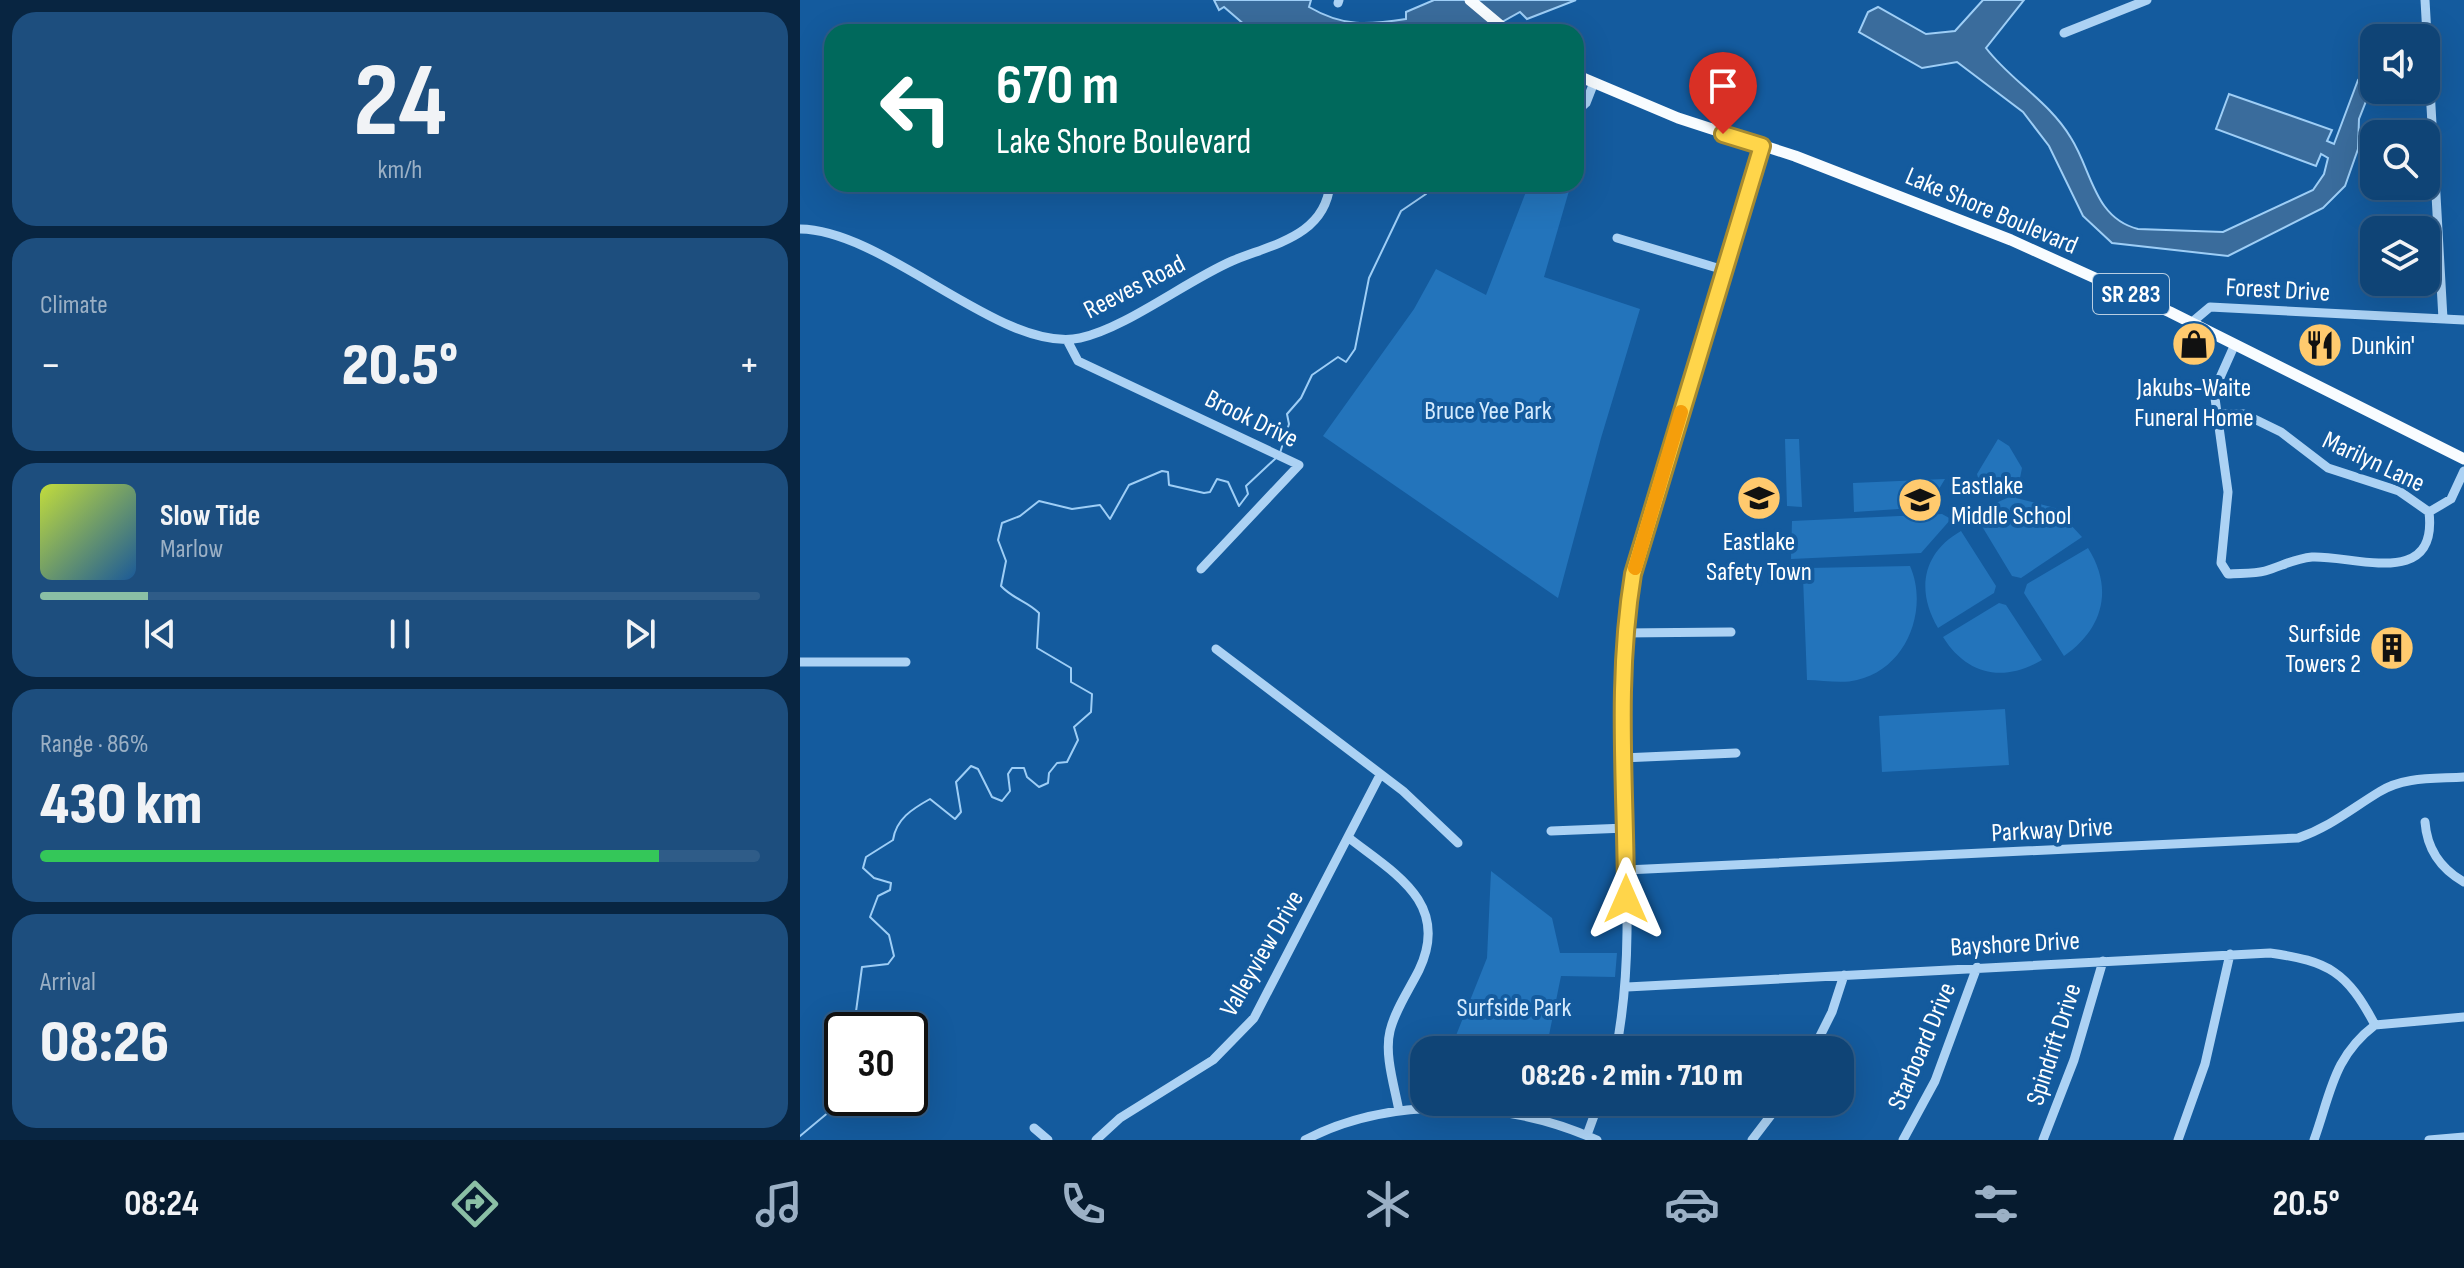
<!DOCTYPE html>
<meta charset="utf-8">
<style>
body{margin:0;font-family:"Sofia Sans Condensed",sans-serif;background:#1d4e7e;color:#f1f3f6;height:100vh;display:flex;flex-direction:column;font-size:30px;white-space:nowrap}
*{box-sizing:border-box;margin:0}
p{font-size:26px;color:#9bb0c5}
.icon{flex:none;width:44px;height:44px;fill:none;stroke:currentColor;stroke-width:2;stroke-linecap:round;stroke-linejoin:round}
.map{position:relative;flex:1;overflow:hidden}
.sheet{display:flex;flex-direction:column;gap:12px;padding:12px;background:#082541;width:800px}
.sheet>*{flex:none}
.hud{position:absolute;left:24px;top:24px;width:760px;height:168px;border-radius:24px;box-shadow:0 8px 32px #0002,0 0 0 2px #2f5c88;background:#00695c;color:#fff;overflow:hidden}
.tools{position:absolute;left:1560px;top:24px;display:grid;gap:16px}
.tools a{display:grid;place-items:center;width:80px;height:80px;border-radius:16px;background:#0f4476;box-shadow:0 8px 32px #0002,0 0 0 2px #2f5c88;font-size:40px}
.speed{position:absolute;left:24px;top:1012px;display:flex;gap:16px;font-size:40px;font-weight:700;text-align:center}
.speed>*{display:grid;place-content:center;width:104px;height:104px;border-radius:50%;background:#0f4476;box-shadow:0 8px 32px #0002,0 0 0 2px #2f5c88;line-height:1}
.speed .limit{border:4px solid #111;border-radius:12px;background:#fff;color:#111}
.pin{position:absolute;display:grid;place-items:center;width:68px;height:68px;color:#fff;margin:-82px -34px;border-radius:50% 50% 50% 0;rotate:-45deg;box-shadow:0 0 8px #0007}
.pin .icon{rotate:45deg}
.me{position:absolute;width:88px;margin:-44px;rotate:0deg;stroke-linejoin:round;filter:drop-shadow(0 0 6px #0008)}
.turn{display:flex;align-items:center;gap:28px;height:168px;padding:0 40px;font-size:36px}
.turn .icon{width:104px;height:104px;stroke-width:2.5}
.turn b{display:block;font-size:56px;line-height:68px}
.big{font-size:60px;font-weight:800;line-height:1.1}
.sheet .widget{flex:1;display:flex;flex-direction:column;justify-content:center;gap:12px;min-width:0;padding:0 28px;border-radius:24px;background:#1d4e7e}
.sheet .dial{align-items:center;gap:0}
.dial b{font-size:104px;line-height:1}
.song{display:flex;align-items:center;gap:24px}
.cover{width:96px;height:96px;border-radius:12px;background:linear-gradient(135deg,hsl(70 70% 55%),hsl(210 70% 35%))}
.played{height:8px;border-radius:4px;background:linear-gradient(90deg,#8abfa5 15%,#2f5c88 15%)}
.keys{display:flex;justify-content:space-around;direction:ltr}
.heat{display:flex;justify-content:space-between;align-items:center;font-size:44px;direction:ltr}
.charge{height:12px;border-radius:6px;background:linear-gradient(90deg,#34c759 86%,#2f5c88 0)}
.trip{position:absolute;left:610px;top:1036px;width:444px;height:80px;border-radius:24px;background:#0f4476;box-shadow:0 8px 32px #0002,0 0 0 2px #2f5c88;font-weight:800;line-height:80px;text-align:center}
.tabs{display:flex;height:128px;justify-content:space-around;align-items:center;background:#061b2f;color:#9bb0c5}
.tabs .icon{width:56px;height:56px}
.tabs .on{color:#8abfa5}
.tabs b{font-size:36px;color:#f1f3f6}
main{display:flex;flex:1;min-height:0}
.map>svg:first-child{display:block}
.green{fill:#2374bb}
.water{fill:#3a6c9c;stroke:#9ecef6;stroke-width:2}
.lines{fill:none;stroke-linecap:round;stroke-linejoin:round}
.stream{stroke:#9ecef6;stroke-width:2}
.minor{stroke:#acd2f4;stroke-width:9}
.major{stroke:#f8fcff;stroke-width:11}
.route-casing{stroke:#a68a30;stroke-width:20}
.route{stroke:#ffd54a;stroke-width:14}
.slow{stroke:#f59e0b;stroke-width:14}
.labels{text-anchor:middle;stroke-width:8;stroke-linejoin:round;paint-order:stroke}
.shield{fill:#145b9e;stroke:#b8cee2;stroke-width:2}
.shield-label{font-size:24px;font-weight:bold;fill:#fff}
.street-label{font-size:26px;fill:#fff;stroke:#145b9e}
.poi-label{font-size:26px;fill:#fff;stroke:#145b9e;text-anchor:start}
.park-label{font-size:26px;fill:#d4eafd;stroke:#145b9e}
</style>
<main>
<section class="sheet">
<div class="widget dial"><b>24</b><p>km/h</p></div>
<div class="widget"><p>Climate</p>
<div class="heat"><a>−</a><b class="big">20.5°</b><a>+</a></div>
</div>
<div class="widget">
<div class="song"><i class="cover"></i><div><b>Slow Tide</b><p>Marlow</p></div></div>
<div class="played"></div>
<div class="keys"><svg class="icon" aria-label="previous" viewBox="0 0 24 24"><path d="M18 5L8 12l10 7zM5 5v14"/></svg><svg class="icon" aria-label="pause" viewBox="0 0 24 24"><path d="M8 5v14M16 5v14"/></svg><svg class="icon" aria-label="next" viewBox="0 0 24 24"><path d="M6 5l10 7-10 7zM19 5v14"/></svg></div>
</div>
<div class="widget"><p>Range · 86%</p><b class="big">430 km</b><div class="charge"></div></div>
<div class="widget"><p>Arrival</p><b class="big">08:26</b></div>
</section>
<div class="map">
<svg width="1664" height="1140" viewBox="0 0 1664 1140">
<rect width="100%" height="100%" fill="#145b9e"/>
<path class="green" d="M729,184H771L744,277L840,309L801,438L758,598L523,436L614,309L636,269L686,295Z
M985,439H999L1002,507L987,506Z
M1198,439L1209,446L1222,468L1216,498L1255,508L1282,537L1221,578L1212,576L1174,513L1207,498L1179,481L1177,474Z
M1145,479L1128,507L1054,512L1053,483Z
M1142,514L1151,519L1121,553L991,559L992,521Z
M1161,531L1196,586L1194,593L1138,628C1116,591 1122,553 1161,531Z
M1288,548C1314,589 1303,629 1264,656L1224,593L1227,584Z
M1110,566C1129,609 1107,669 1057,680C1042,684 1022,680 1007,680L1003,577L1009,568Z
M1199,603L1206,605L1242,660C1203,683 1167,675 1143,637Z
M1205,709L1209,765L1082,772L1079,716Z
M691,871L752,918L760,953H817L815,977L761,976L746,1050H697L653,1043L687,958Z"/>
<path class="water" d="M414,0H511L509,7C543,27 568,25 606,19V12L634,0H776L727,19L720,12L684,32H453L424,7L419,10Z
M1183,0H1224L1186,48C1211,81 1249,101 1271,138C1292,171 1294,218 1338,229L1423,232L1513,190L1524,174L1528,158L1521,154L1516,166L1416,129L1429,94L1532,130L1527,141L1534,144L1558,80L1574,62V81L1559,119L1558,149L1545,186L1523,208L1428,256L1312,243L1283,216L1249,146L1223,112L1157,62L1122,68L1059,32L1068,12L1078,7L1126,34L1155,31Z"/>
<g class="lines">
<path class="stream" d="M480,453L489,424L487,414L501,398L512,375L538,357L546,362L555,349L569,278L601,211L626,194L633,184
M46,1030L55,1019L62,967L88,964L94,956L89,935L70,917L78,896L90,890L91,883L74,878L63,868L66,857L93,840C96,819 112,809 130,799L155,819L161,812L156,782L171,766L178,769L192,797L202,801L210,791L208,774L212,768H224L227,777L239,787L248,783L249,773L257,763L267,762L278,740L274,727L291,712L292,694L271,682V668L237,648L239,613C227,601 213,599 201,586L206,561L198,540L202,523L220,516L239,501L272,509L300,505L310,519L329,485L362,471L368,472L369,485L404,493L410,492L417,479L428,482L439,506L448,494L446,486L476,458
M0,1136L30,1111V1085L24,1068L42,1035"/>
<path class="minor" d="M1625,0L1643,319
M538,3L539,0
M1264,33L1347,0
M776,112L786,103L793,85
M0,229C86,230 202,354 280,338C326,328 386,281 432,261C473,244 525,236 530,184
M817,238L924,270
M1391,323L1410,307L1664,320
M267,340L278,361L499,465L401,569
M1435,344L1414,391L1428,492L1421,563L1428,574C1440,573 1454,574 1465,571C1482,566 1493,559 1512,557C1554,555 1638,590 1629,512L1651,499L1664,471
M1415,414H1444L1481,432L1528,468L1599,491L1629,512
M823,633L931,632
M416,649L603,791L658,843
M0,662H106
M822,758L936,753
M1625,822C1627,849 1641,869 1664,882
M751,831L826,828
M549,838C594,873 651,903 619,970C609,990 595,1010 590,1031C584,1055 595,1088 599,1111
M826,870L1498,838C1530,827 1551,809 1579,792C1604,776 1636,779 1664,777
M827,987L1470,953C1529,961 1547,972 1575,1025
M1575,1025L1664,1017
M816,1050C840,928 817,806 820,683C822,646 827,611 833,574L962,146
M1013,1050L1032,1012L1044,975
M234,1128L248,1140
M787,1135L799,1102
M296,1140L320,1118L413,1060L454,1018L579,777
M505,1140C592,1095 709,1100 797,1140
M952,1140L981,1102
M1103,1140L1135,1081L1177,967
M1243,1140L1274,1060L1303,961
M1378,1140L1405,1064L1430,954
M1514,1140C1531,1093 1533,1057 1575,1025
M1629,1140L1664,1137"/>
<path class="major" d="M670,0L708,32
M776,75L878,118L995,156L1211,240L1370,312L1664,459"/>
</g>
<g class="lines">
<g class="route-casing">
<path id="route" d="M826,899C826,789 815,684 833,574L962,146L923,134"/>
</g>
<use href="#route" class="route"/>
<path class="slow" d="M835,568L881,412"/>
</g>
<defs>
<g id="shop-disc" transform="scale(2.3)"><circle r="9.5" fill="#ffca6e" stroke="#145b9e"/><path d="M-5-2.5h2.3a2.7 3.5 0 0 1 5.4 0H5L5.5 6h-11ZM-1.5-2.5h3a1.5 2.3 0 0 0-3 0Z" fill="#111"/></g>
<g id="restaurant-disc" transform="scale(2.3)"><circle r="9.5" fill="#ffca6e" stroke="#145b9e"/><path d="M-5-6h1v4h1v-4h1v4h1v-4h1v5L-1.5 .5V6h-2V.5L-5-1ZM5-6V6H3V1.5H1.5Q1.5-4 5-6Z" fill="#111"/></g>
<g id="school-disc" transform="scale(2.3)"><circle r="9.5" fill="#ffca6e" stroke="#145b9e"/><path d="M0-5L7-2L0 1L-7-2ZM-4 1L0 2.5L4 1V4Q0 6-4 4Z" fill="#111"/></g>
<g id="building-disc" transform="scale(2.3)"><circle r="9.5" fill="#ffca6e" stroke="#145b9e"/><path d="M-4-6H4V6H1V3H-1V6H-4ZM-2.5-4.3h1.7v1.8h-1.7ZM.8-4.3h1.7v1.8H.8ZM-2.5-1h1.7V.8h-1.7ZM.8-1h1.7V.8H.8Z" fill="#111"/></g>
</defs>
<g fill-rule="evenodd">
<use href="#shop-disc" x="1394" y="344"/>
<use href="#restaurant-disc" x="1520" y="345"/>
<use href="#school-disc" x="959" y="498"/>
<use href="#school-disc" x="1120" y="500"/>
<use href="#building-disc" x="1592" y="648"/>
</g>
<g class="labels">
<rect class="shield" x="1293" y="274" width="76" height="40" rx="6"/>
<g class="shield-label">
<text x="1331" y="302">SR 283</text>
</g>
<g class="street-label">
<text transform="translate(1192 210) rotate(23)" y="9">Lake Shore Boulevard</text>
<text transform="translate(334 286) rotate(-27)" y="9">Reeves Road</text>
<text transform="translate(1478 289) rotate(3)" y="9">Forest Drive</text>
<text transform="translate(452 418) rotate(26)" y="9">Brook Drive</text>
<text transform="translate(1574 461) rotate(25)" y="9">Marilyn Lane</text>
<text transform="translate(1252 829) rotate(-3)" y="9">Parkway Drive</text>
<text transform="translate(1215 943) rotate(-3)" y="9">Bayshore Drive</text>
<text transform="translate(461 953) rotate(-60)" y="9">Valleyview Drive</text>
<text transform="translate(1253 1044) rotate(-72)" y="9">Spindrift Drive</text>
<text transform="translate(1121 1046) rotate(-67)" y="9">Starboard Drive</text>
</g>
<g class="poi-label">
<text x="1551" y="354">Dunkin'</text>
<text x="1394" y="396" text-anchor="middle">Jakubs-Waite<tspan x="1394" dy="30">Funeral Home</tspan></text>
<text x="1151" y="494">Eastlake<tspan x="1151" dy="30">Middle School</tspan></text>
<text x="959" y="550" text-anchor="middle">Eastlake<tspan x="959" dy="30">Safety Town</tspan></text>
<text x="1561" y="642" text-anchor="end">Surfside<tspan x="1561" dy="30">Towers 2</tspan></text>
</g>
<g class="park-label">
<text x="688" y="419">Bruce Yee Park</text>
<text x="714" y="1016">Surfside Park</text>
</g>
</g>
</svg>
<div class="tools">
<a><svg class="icon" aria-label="sound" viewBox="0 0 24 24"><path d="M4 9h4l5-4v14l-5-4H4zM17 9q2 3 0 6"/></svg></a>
<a><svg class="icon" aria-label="search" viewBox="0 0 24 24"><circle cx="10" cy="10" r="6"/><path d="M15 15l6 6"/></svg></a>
<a><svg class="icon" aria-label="layers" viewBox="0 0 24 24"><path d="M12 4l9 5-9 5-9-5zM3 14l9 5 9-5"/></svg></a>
</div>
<div class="speed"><div class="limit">30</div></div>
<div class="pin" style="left:923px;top:134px;background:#d93025"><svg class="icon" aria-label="arrive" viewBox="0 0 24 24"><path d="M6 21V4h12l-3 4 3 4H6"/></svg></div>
<svg class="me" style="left:826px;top:899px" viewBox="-20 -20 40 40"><path d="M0-17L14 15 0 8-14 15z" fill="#ffd54a" stroke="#fff" stroke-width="4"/></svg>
<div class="trip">08:26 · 2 min · 710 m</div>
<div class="hud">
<div class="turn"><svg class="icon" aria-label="left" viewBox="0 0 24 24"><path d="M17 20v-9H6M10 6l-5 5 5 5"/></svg><div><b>670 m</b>Lake Shore Boulevard</div></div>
</div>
</div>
</main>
<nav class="tabs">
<b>08:24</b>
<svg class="icon on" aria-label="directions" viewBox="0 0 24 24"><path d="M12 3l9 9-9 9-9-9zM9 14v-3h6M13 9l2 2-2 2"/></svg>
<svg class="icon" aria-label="music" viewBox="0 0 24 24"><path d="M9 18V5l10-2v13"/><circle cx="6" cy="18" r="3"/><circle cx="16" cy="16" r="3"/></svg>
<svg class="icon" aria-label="phone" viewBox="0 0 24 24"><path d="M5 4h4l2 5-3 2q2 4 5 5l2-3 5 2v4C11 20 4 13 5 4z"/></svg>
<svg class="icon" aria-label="climate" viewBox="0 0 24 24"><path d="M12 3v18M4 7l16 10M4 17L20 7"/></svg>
<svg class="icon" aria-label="car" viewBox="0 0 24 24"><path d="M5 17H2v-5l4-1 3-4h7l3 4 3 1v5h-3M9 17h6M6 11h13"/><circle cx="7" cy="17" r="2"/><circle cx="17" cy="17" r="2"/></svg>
<svg class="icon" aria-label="filters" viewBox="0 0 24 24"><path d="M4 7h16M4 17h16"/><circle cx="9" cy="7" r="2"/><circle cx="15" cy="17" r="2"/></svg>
<b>20.5°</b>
</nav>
